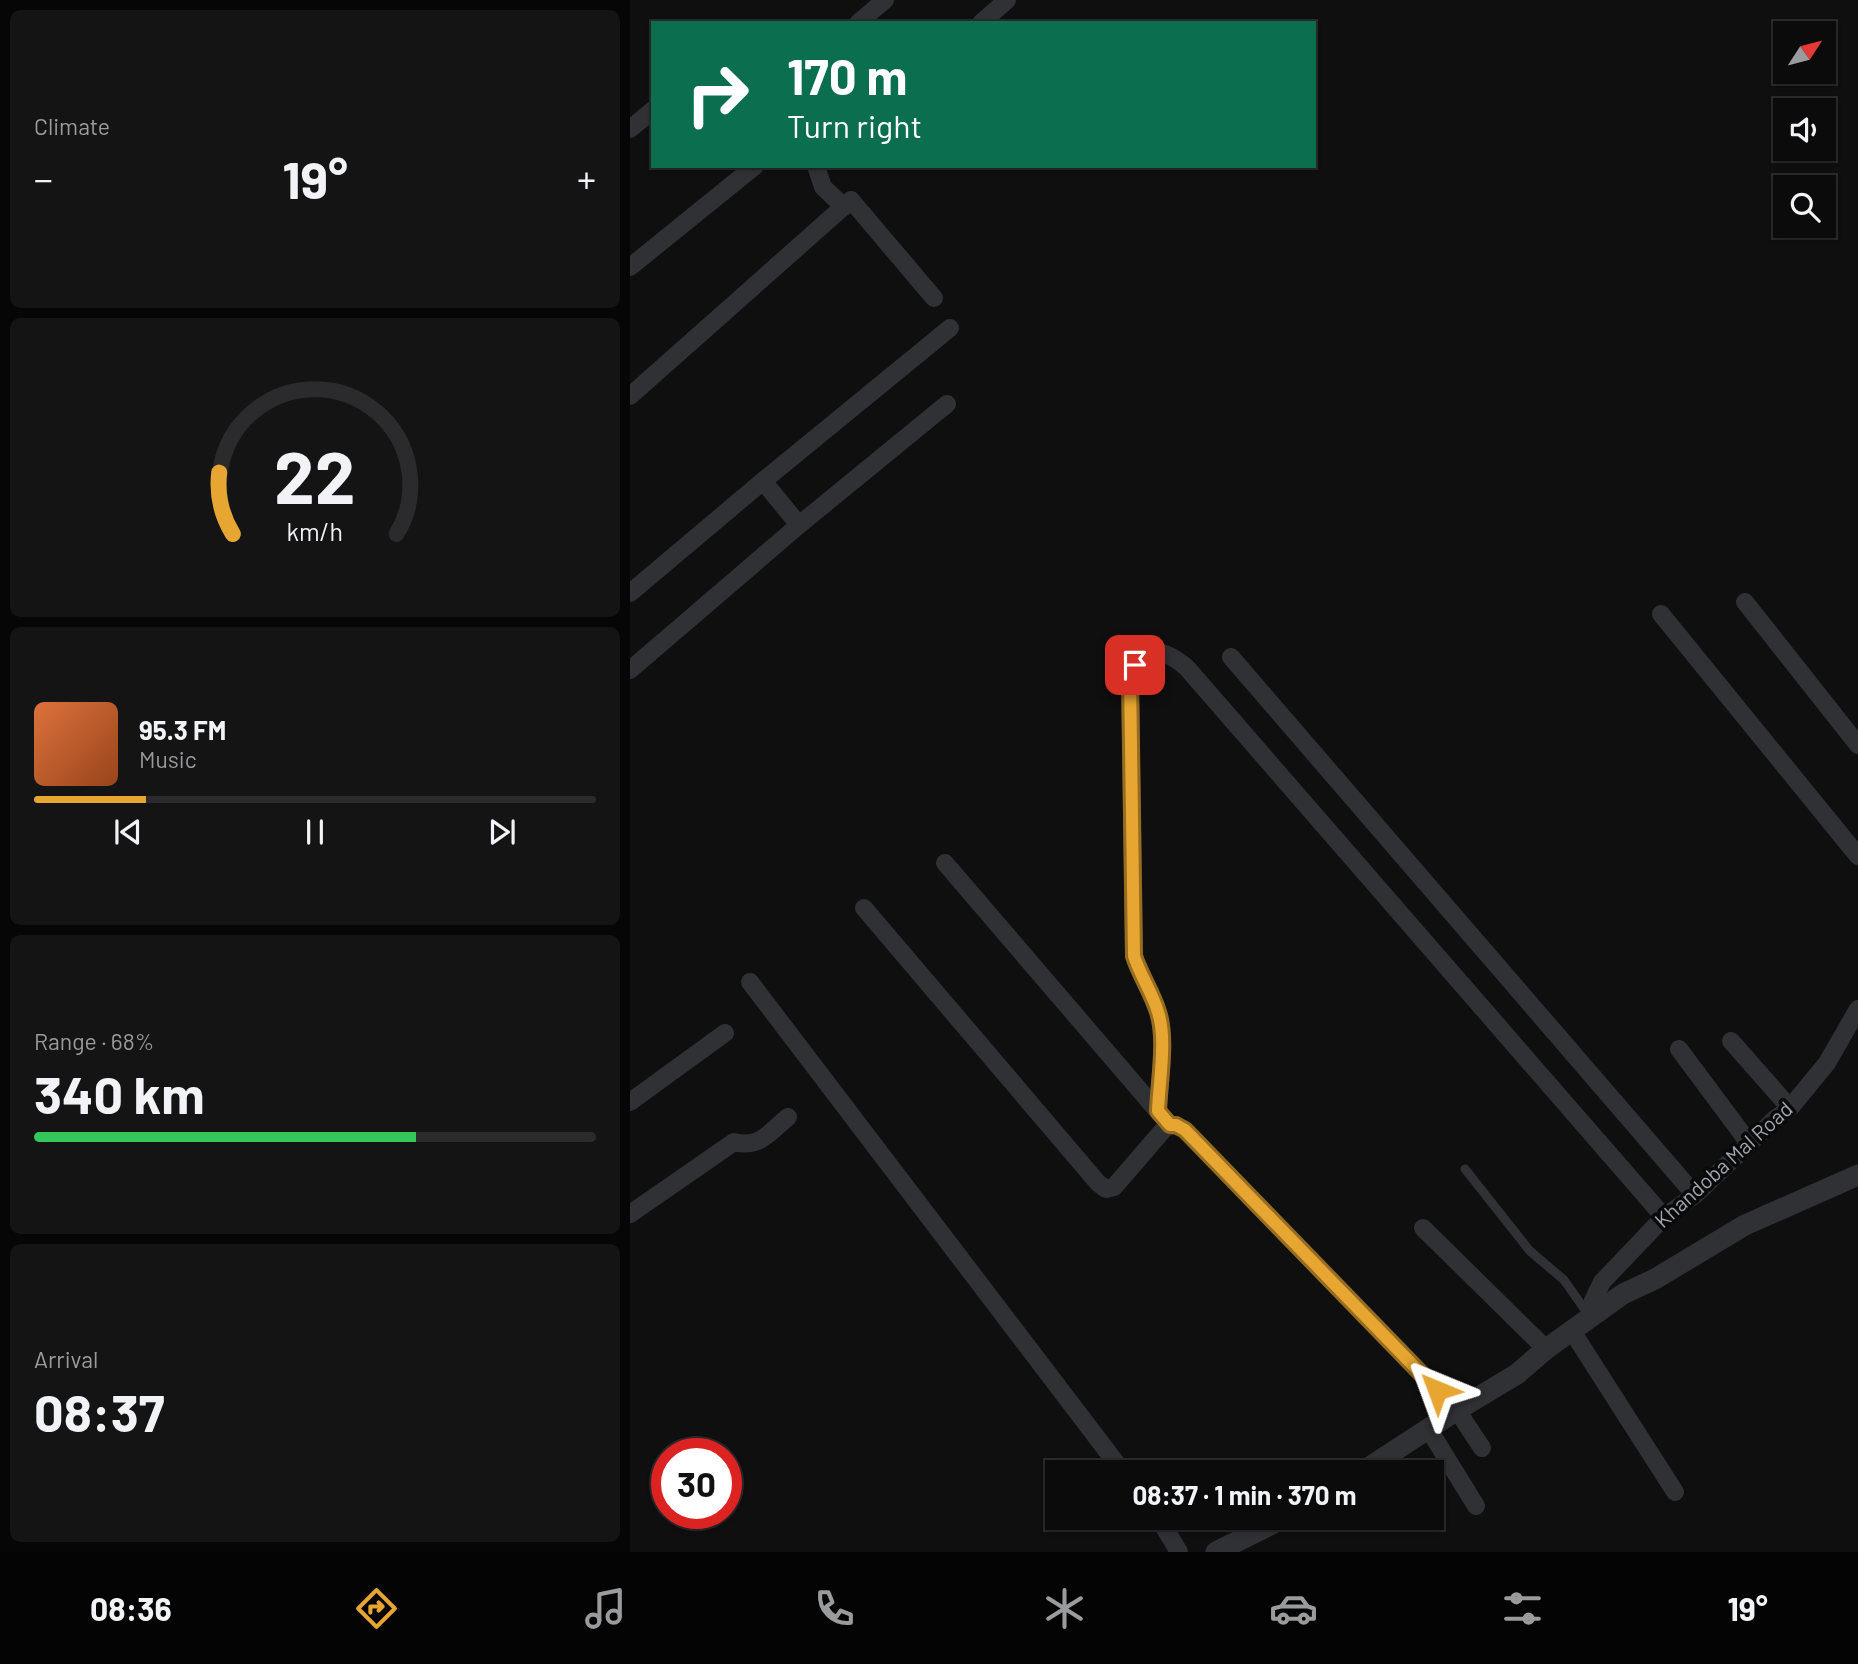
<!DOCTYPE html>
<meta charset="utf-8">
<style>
body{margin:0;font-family:Barlow,sans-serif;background:#141415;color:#f1f3f6;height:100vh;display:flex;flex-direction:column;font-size:26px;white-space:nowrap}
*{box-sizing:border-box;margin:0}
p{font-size:23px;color:#9a9b9d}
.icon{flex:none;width:38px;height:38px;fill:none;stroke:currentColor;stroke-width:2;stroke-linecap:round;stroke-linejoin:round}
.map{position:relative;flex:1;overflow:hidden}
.sheet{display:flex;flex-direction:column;gap:10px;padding:10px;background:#060607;width:630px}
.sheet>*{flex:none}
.banner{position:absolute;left:21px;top:21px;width:665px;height:147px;border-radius:0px;box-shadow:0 2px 5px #0004,0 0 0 2px #2b2b2d;background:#0b6e4f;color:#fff;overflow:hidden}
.needle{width:46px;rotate:54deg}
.controls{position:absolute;left:1143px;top:21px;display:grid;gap:14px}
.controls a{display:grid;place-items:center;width:63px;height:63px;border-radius:0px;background:#0b0b0c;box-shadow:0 2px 5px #0004,0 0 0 2px #2b2b2d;font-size:35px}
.speed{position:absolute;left:21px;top:1438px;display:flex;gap:14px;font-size:35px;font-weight:700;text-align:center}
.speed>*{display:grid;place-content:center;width:91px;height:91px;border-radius:50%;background:#0b0b0c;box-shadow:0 2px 5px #0004,0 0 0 2px #2b2b2d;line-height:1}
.speed .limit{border:10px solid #d22;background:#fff;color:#111}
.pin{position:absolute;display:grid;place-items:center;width:60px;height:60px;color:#fff;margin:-30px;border-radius:14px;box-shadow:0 4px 10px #0006}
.me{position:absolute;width:77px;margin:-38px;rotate:316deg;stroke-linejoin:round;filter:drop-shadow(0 0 5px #0008)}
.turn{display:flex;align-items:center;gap:24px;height:147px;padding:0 21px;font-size:32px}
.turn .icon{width:91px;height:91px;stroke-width:2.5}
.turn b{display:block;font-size:49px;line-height:60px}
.big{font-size:52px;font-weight:700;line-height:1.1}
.sheet .widget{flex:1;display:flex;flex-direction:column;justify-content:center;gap:10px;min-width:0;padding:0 24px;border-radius:10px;background:#141415}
.sheet .dial{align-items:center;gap:0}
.dial svg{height:182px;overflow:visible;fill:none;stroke:#2b2b2d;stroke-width:7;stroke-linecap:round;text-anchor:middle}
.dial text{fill:#f1f3f6;stroke:none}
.song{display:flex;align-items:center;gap:21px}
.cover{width:84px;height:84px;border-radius:10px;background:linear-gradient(135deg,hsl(20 70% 55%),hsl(20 70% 35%))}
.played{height:7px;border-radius:4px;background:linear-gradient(90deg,#e6a631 20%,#2b2b2d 20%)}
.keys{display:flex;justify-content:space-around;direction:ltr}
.heat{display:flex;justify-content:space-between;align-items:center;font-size:38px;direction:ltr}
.charge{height:10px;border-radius:5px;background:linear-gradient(90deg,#34c759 68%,#2b2b2d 0)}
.trip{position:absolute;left:415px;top:1460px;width:399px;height:70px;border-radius:0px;background:#0b0b0c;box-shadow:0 2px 5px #0004,0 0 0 2px #2b2b2d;font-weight:700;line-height:70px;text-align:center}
.tabs{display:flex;height:112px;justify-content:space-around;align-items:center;background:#040405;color:#9a9b9d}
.tabs .icon{width:49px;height:49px}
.tabs .selected{color:#e6a631}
.tabs b{font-size:32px;color:#f1f3f6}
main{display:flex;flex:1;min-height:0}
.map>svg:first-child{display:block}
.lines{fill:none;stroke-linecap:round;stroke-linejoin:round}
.service{stroke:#303135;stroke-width:9}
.minor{stroke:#303135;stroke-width:18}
.tertiary{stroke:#303135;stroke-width:21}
.route-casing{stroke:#966c20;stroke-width:18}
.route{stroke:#e6a631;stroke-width:12}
.labels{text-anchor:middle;stroke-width:7;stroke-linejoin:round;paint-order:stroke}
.street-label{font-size:21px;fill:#a1a6b0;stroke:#0a0a0b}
</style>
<main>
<section class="sheet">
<div class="widget"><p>Climate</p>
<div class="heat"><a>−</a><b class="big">19°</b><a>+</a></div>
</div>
<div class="widget dial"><svg viewBox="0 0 100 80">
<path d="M14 69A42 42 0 1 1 86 69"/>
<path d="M14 69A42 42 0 0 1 8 42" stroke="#e6a631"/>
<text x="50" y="56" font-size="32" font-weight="700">22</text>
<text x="50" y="72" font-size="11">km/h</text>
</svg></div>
<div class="widget">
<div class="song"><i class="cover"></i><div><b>95.3 FM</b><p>Music</p></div></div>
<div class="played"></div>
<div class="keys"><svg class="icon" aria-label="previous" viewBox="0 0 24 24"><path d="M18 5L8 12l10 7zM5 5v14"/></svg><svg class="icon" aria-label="pause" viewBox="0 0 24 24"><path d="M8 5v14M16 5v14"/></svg><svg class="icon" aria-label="next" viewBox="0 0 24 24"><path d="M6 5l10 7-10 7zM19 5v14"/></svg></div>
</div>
<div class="widget"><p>Range · 68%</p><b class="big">340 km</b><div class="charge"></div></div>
<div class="widget"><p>Arrival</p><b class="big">08:37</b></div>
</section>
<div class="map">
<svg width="1228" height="1552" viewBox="0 0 1228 1552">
<rect width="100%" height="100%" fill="#0f0f10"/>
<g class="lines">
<path class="service" d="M835,1169L900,1251L934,1280L958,1314"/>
<path class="minor" d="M228,23L255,0
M351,23L377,0
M0,129L23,110
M186,166L193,187L214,207
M0,267L125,166
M0,396L221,200L304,298
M133,481L320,328
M169,525L317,404
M0,593L133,481L169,525L0,670
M1115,602L1228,745
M1031,614L1228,856
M601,657L1065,1195
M315,863L531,1115
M234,908L468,1183L476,1189L484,1187L534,1129C542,1124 547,1126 555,1130L827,1410L852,1448
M120,982L493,1472
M1101,1041L1160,1108
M1049,1049L1119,1143
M0,1102L95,1033
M528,1111C529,1082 537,1039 528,1012C522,992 510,975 504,956L500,677C513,644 534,648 557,668L1034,1217
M0,1214L104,1142C129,1149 140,1132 158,1117
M793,1228L916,1349
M961,1317V1305L972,1282L1034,1217L1065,1195L1145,1119L1160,1108L1197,1063L1228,1009
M942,1331L1045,1492
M798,1428L846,1506
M528,1517L549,1552"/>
<path class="tertiary" d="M732,1472L827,1410L887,1374L916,1349L993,1294L1025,1279L1115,1225L1228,1175
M586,1552L656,1517"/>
</g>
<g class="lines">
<g class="route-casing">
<path id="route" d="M505,665L500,677L504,956C510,975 522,992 528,1012C537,1039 529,1082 528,1111L540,1125H546L555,1130L807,1390"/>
</g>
<use href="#route" class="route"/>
</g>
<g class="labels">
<g class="street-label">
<text transform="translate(1094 1165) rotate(-42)" y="7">Khandoba Mal Road</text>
</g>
</g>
</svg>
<div class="controls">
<a><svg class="needle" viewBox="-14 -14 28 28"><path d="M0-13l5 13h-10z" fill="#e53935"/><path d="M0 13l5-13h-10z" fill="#9a9b9d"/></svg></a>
<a><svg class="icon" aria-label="sound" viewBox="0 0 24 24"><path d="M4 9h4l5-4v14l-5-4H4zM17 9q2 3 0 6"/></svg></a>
<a><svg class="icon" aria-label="search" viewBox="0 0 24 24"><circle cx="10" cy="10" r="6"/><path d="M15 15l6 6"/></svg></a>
</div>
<div class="speed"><div class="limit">30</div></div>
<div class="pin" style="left:505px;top:665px;background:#d93025"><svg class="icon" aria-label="arrive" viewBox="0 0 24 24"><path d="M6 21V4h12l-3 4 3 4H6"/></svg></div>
<svg class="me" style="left:807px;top:1390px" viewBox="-20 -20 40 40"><path d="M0-17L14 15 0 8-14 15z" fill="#e6a631" stroke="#fff" stroke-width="4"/></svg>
<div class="trip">08:37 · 1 min · 370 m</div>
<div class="banner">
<div class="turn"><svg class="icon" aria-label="right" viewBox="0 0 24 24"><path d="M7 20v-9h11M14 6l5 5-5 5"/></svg><div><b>170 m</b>Turn right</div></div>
</div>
</div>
</main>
<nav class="tabs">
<b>08:36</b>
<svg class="icon selected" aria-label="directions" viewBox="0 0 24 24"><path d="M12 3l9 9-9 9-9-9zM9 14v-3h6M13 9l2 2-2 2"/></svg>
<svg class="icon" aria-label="music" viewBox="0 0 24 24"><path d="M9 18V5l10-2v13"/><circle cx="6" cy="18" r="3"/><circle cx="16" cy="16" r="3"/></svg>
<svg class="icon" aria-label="phone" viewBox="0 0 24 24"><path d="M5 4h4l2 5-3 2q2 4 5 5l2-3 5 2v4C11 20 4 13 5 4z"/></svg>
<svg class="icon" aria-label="climate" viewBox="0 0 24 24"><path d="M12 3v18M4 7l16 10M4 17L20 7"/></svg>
<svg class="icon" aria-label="car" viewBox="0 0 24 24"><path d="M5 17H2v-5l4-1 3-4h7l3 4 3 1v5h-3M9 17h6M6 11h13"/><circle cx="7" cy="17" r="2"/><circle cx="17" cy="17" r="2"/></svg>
<svg class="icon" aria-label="filters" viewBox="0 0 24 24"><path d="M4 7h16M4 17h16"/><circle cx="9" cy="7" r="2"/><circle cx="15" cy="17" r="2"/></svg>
<b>19°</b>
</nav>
